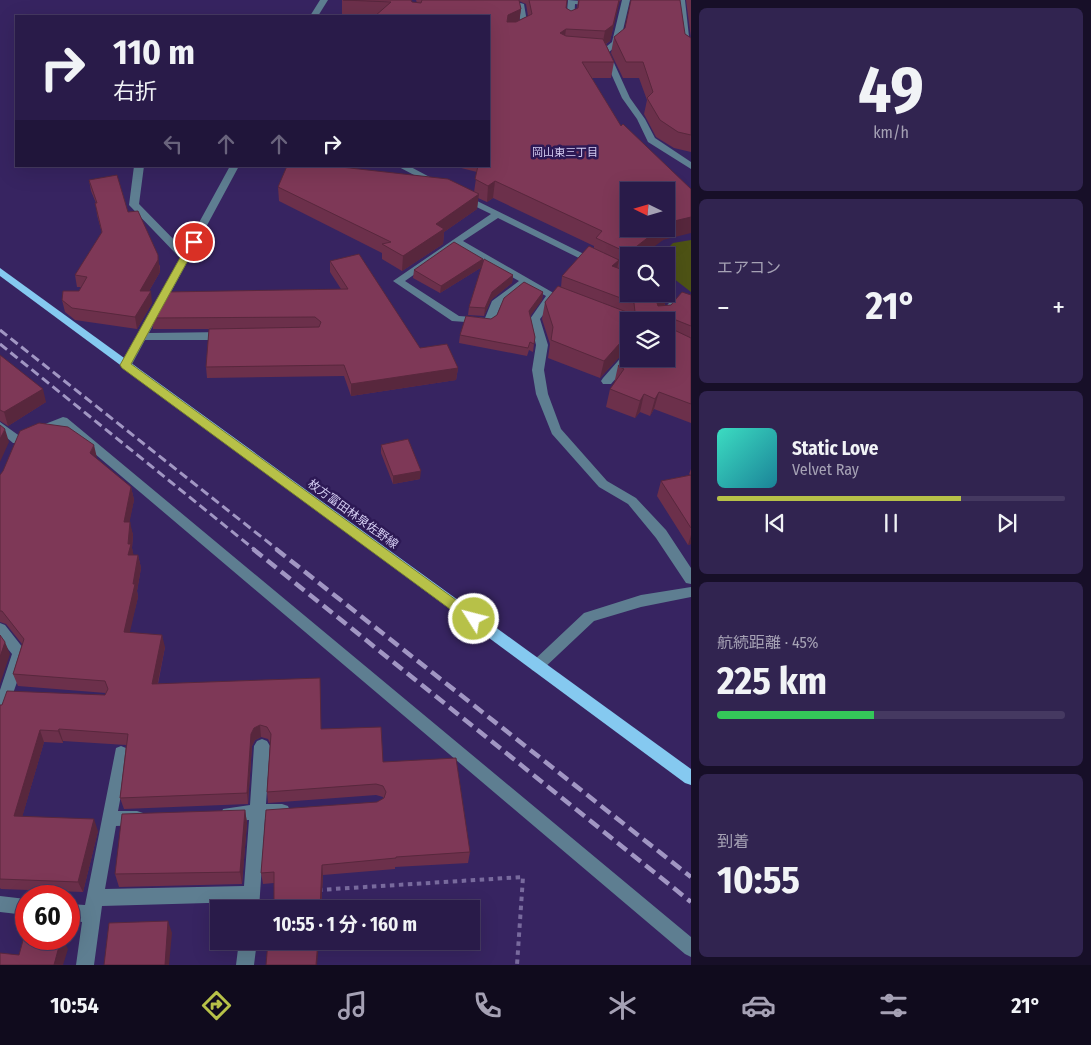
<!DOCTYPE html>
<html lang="ja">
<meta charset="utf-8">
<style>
body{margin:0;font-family:"Fira Sans Condensed","Noto Sans JP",sans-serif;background:#312450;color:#f1f3f6;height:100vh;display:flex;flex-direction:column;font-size:19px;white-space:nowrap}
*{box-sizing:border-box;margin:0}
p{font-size:16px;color:#a5a1b4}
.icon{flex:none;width:28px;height:28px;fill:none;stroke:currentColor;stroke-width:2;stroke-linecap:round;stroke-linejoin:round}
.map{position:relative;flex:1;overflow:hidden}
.side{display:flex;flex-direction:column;gap:8px;padding:8px;background:#170f28;width:400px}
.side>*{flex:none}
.guide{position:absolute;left:15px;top:15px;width:475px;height:152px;border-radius:0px;box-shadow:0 5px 20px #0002,0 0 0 1px #453961;background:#291b49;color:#f1f3f6;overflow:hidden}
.needle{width:32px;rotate:275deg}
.buttons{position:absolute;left:620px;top:182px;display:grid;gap:10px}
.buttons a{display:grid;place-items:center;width:55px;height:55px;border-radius:0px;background:#291b49;box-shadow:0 5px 20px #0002,0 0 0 1px #453961;font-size:25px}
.speed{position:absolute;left:15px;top:885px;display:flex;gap:10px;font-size:25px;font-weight:700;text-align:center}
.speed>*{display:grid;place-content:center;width:65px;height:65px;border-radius:50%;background:#291b49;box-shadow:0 5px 20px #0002,0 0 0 1px #453961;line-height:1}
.speed .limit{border:8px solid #d22;background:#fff;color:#111}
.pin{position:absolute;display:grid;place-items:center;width:42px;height:42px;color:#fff;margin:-21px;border:2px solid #fff;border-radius:50%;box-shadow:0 1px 5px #0007}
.me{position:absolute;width:55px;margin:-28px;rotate:306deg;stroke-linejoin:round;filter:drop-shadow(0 0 4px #0008)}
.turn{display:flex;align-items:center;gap:18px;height:105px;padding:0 15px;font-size:22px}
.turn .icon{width:65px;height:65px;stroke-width:2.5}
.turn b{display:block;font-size:35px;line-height:42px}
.lanes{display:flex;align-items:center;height:48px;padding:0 15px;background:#0003;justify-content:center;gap:25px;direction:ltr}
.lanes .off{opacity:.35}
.big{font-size:38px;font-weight:700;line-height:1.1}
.side .widget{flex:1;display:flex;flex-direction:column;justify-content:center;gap:8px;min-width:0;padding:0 18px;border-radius:8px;background:#312450}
.side .dial{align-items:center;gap:0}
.dial b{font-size:65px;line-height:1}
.song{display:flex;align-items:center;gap:15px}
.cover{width:60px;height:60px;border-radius:8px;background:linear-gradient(135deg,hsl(170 70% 55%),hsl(190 70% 35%))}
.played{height:5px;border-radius:2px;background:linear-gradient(90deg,#b7c148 70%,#453961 70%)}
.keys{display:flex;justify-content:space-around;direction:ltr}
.heat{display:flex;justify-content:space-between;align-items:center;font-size:28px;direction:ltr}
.charge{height:8px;border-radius:4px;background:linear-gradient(90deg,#34c759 45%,#453961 0)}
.trip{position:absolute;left:210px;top:900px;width:270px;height:50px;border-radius:0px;background:#291b49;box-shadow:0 5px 20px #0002,0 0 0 1px #453961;font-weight:700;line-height:50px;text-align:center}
.dock{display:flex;height:80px;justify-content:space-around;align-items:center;background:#100b1d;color:#a5a1b4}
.dock .icon{width:35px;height:35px}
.dock .on{color:#b7c148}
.dock b{font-size:22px;color:#f1f3f6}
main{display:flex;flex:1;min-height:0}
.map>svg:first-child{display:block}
.green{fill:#4e5315}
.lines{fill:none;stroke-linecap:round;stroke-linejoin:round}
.path{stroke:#786a9d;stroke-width:4;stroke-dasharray:4.5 4.5;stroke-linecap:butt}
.minor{fill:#5e7e91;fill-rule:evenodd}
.major{fill:#85c9f0;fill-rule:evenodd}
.rail-far1{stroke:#a196c3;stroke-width:3;stroke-dasharray:9 4.5;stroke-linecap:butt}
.rail{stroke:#a196c3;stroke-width:4.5;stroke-dasharray:12 6;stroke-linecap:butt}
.wall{fill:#6c304b;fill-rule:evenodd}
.shaded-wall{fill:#58273d}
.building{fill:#7e3857;stroke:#58273d}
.route{fill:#b7c148;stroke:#777d2f}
.labels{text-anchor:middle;stroke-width:5;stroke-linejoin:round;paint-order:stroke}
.far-neighbourhood-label{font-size:11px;fill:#d5cef3;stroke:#2d1955}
.street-label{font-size:12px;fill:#d5cef3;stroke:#2d1955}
</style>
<main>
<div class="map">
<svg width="691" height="965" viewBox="0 0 691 965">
<rect width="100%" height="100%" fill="#372461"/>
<path class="green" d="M691,240V292L673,278L666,276V256H660L673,243Z"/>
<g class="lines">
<path class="path" d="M318,890L523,877L517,965"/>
<path class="minor" d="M320,0H328L318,16H310Z
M499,0H510L524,4L528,28L520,33H514V29L521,25L517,7Z
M568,0L593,2L597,4L593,6L575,4L574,23L570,25L566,23Z
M622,0H630L620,43L609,52L630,98L645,119L655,138L691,162V169L648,142L637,119L622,98L601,51L612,42Z
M677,0H685L691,55L683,49Z
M134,166H144L139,204L184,250L230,166H239L149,333L225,332L230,336L225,340H145L130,368L126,369L120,365L180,258L129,205Z
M397,166H409L439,182L437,184H431Z
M463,194L600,262L599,264H591L498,218L463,241L564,299L559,302L554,301L540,319L548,345L544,370L548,394L561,429L607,481L636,498L666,530L691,568V584L686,583L656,538L628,504L599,487L552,434L536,394L532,370L536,345L530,319L546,296L526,285L501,305L493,324L452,321L393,281L491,214L460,199L458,197ZM456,245L519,281L492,301L485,318L459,316L405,281Z
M666,293L681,302L665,321H654L669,303L654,294Z
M629,352V359H633L611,384H603L601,381L603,378L625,353Z
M63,417L67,418L691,937V957L685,954L62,426L39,435L33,431L35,428Z
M0,422L21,437L23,440L21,443H13L0,432Z
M691,587V597L641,607L594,621L542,670L537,672L532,670L530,666L532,662L584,613L641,595Z
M0,623L5,625L27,653L7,711L5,716L0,717V690L12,654L0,639Z
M262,739L267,741L270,746L266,804H282L288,806L290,811L288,816L265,819L259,909H243V902L102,906L94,965H76L82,922L69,920V904L85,905L116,748L121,746L126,748L129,753L118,811H137L143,813L145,818L143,823L137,825L116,826L105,889L244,886L249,820L229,821L223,819L221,814L223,809L250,805L254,746L257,741Z
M0,896L26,899V915L0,912Z
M239,941H257L254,965H236Z"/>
<path class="major" d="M0,268L691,769V785L685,783L0,276Z"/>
<path class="rail-far1" d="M0,330L278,550
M0,344L255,550"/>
<path class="rail" d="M253,549L691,902
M276,549L691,877"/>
</g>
<path class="wall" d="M342,0L417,3L416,0H567L566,8L571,11L577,9L578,0H621L619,2L610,41L606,44L614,62L611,78H591L663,240L629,256V267L624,270L665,304V305H671L691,295V423L654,409L650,416L640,412L635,418L606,407L610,389L614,384L618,366L666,359L629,321L624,352L600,378L548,358L550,344L542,319L545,302L561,287L562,276L594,248V246L493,198L487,202L478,198L477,209L444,232L443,244L402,271L382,259V253L279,201L278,187L474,192L477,172L453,166H489V16H366L342,15ZM519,1L526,4L528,16L519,20L521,9Z
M686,0H691V152L674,148L656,137L644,114L647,100L639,78H623L611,53L614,37L685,34L691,38Z
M89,180L128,212L160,266V272L149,291L152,303L137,329L75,320L65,312L62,300L79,291L81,287H77L75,275L102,233L97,215L96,203L91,191Z
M483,259L482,267L440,293L413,278L414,270Z
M330,261L420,348L458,368L456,380L351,396L344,376L207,378L206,367L233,329H153L151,318L341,289L330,272Z
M513,275L512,283L491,300L484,316L468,315L469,307Z
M543,292L542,300L530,316L535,337L533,352L529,350L527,356L459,343L460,335Z
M0,355L46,402L8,426L0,421Z
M381,445L420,479L393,484L381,453Z
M96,458L131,487L134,500L129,522L133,535L132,548L133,555H138L141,568L137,591L138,597L129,633L165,647L158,684L321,729L383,762L470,852L468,863L395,867V869L323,875L321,909H274V883L263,884L261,873L377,802L383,799V797L376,795L268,803L267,792L270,743L268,739L261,737L255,740L252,746L248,804L124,809L120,798L126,745L63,741V743L44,742L22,817L98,831L83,892L1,889L0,888V705L105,695L106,693L18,686L13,674L22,644L6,624L0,622V475Z
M691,469V544L688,545L657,496L661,481L690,475L689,474Z
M245,810L247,823L242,884L119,887L115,874Z"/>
<path class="shaded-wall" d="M620,0L610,41L602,46L605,31Z
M521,9L519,24L506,30L508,15Z
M566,29L564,44L560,33Z
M495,181L493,198L487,202L488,186Z
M479,194L477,209L444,232L443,244L402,271L403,256L436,224Z
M691,217V233L663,240L642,256H629V267L624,270L628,253L659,229H666V223Z
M158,255L160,272L142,303L140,291Z
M483,259L482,267L440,293L441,286Z
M619,260L615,277L612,266Z
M513,275L512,283L491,300L484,316L485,308L492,292Z
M670,287L665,304L653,320L657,303L664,294H666V292Z
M151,291L152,303L137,329L135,317Z
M543,292L542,300L528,319L529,311Z
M628,334H629V351L624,352L600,378L604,361Z
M458,368L456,380L351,396V384Z
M43,389L46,402L8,426L4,412Z
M659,392L654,409L650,416L655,399Z
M644,394L640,412L635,418L640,401Z
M5,429L9,442L0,462V439Z
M94,445L97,458L90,453Z
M421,471L420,479L393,484V476Z
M131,487L134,500L127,535L124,522Z
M130,522L133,535L132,548L134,557L128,555V544Z
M691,535V544L688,545Z
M138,555L141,568L137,591L138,597L127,645L124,632Z
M162,635L165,647L155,696L152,684Z
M5,642L10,654L0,684V657Z
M260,725L261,737L255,740L252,746L248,804L247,793L251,734L254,728Z
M59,729L63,741V743L58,731Z
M40,730L44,742L19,828L14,816Z
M245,810L247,823L242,884L240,872Z
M94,819L98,831L83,892L78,882Z
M322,865L323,875L321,909H320Z
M168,921L172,933L169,965H165Z
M61,939H63L68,949L63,965H54Z
M318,941H319L317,965H316Z"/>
<path class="building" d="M343,0H411L412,2L421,3L422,0H519L521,9L508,15L507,22H516L532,14L529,0H567L566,8L571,11L578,8L579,0H619L613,25L605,31L566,29L560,33L566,36L603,39L614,62H582L621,126L623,124L691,189V217L666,223V191H629V229H659L628,253L596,238L602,231L495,181L488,186L475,179L478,166H489V16H375L391,2Z
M631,0H680L685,34L691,38V135L678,132L660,120L647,98L653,92L643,62H626L614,37L625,28Z
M287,166H332L448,179L479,194L436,224L444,229L403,256L382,244L391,242L278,187Z
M117,175L128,212L138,211L158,255V260L140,291H151L135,317L72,308L62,300L63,291H79L87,277L75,275L102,232L95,203H97L89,180Z
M454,242L483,259L441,286L414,270Z
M589,246L619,260L612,266L629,272V294H664L657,303L658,306L671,305L682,292L691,295V326L671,318L669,320L670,328L691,338V404L659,392L655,399L644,394L640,401L610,389L624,369L618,366L629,354V359H666V321H629V334H628L604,361L551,340L553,327L545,302L558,286L632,314L635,312L634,303L562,276Z
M359,254L420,348L447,344L458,368L351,384L344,365L206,367L209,329L319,327L321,322L315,317L151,318L165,292L348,289L330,261Z
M484,259L513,275L492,292L485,308L469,307Z
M524,282L543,292L529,311L535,337L534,344L530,342L528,348L460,335L466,316L491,319L497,315L504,298Z
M666,286L670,287L666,292Z
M0,355L43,389L4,412L0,410Z
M39,423L68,427L94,445L90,453L131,487L124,522H130L128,544H131L128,555H138L133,584H135L124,632L162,635L152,684L320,678L321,729L381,727L383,762L456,758L470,852L396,857V858L322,865L320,909H274V872L261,873L266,810L377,802L384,798L386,792L383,786L376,784L267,792L271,734L267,727L260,725L254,728L251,734L247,793L120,798L128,734L59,729L58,731L40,730L14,816L94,819L78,882L0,879V705H2L7,691L105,695L108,689L105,681L13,674L24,639L2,611H0V475L3,471L20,431Z
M0,425L5,429L0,439Z
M408,439L421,471L393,476L381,445Z
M691,475V528L661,481Z
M0,635L5,642L0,657Z
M245,810L240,872L115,874L122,814Z
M168,921L165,965H104L109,923Z
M25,933H26V939H61L54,965H0V953L19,955Z
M268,941H318L316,965H266Z"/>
<path class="route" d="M190,240H194L198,242L131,364L478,616L480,619L478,623L474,625L469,623L122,368L120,365Z"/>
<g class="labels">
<g class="far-neighbourhood-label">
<text x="565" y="156">岡山東三丁目</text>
</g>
<g class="street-label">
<text transform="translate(353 514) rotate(36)" y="4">枚方富田林泉佐野線</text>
</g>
</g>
</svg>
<div class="buttons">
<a><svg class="needle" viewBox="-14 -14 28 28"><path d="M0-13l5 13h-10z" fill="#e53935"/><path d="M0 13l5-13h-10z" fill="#a5a1b4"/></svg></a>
<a><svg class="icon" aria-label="search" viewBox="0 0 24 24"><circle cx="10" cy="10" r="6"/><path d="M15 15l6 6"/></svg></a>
<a><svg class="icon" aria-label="layers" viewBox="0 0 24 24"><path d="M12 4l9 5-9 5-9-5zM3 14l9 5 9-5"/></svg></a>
</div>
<div class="speed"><div class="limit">60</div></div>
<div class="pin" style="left:194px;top:242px;background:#d93025"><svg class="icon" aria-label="arrive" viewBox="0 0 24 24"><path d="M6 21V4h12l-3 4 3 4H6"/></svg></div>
<svg class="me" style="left:474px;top:619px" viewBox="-20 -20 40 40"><circle r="17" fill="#b7c148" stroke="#fff" stroke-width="3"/><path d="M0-11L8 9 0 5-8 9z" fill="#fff"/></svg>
<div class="trip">10:55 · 1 分 · 160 m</div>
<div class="guide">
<div class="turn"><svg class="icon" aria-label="right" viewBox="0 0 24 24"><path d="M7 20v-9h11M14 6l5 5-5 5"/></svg><div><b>110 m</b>右折</div></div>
<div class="lanes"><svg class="icon off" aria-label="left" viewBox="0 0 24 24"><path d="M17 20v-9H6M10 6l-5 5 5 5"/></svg><svg class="icon off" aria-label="ahead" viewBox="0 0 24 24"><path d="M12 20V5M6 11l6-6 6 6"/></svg><svg class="icon off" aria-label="ahead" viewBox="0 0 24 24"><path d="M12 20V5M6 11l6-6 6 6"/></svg><svg class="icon" aria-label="right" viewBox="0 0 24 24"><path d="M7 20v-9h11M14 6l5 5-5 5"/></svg></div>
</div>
</div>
<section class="side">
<div class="widget dial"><b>49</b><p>km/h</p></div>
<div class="widget"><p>エアコン</p>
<div class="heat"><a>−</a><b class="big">21°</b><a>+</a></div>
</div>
<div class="widget">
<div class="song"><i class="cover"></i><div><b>Static Love</b><p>Velvet Ray</p></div></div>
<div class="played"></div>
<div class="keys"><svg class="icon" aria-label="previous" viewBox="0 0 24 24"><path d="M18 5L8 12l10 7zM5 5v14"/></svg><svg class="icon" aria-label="pause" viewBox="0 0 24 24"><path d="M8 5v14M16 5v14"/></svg><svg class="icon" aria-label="next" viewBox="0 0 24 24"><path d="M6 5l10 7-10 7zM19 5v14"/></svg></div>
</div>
<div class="widget"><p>航続距離 · 45%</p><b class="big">225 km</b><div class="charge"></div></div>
<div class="widget"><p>到着</p><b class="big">10:55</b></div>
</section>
</main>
<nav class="dock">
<b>10:54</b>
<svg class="icon on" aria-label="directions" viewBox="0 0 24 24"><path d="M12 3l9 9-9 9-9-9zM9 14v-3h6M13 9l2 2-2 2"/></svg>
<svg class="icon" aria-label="music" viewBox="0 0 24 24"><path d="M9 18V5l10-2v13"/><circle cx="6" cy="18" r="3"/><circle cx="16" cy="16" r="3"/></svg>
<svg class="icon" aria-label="phone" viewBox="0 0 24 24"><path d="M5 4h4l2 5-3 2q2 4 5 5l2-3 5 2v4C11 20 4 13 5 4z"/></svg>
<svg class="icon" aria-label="climate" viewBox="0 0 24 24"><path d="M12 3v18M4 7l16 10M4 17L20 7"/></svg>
<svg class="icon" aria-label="car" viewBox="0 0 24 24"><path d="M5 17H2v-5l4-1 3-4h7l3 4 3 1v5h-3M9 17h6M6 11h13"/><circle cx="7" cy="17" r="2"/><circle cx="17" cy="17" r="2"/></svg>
<svg class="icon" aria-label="filters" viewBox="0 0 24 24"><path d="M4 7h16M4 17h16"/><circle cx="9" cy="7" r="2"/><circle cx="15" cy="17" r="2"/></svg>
<b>21°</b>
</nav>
